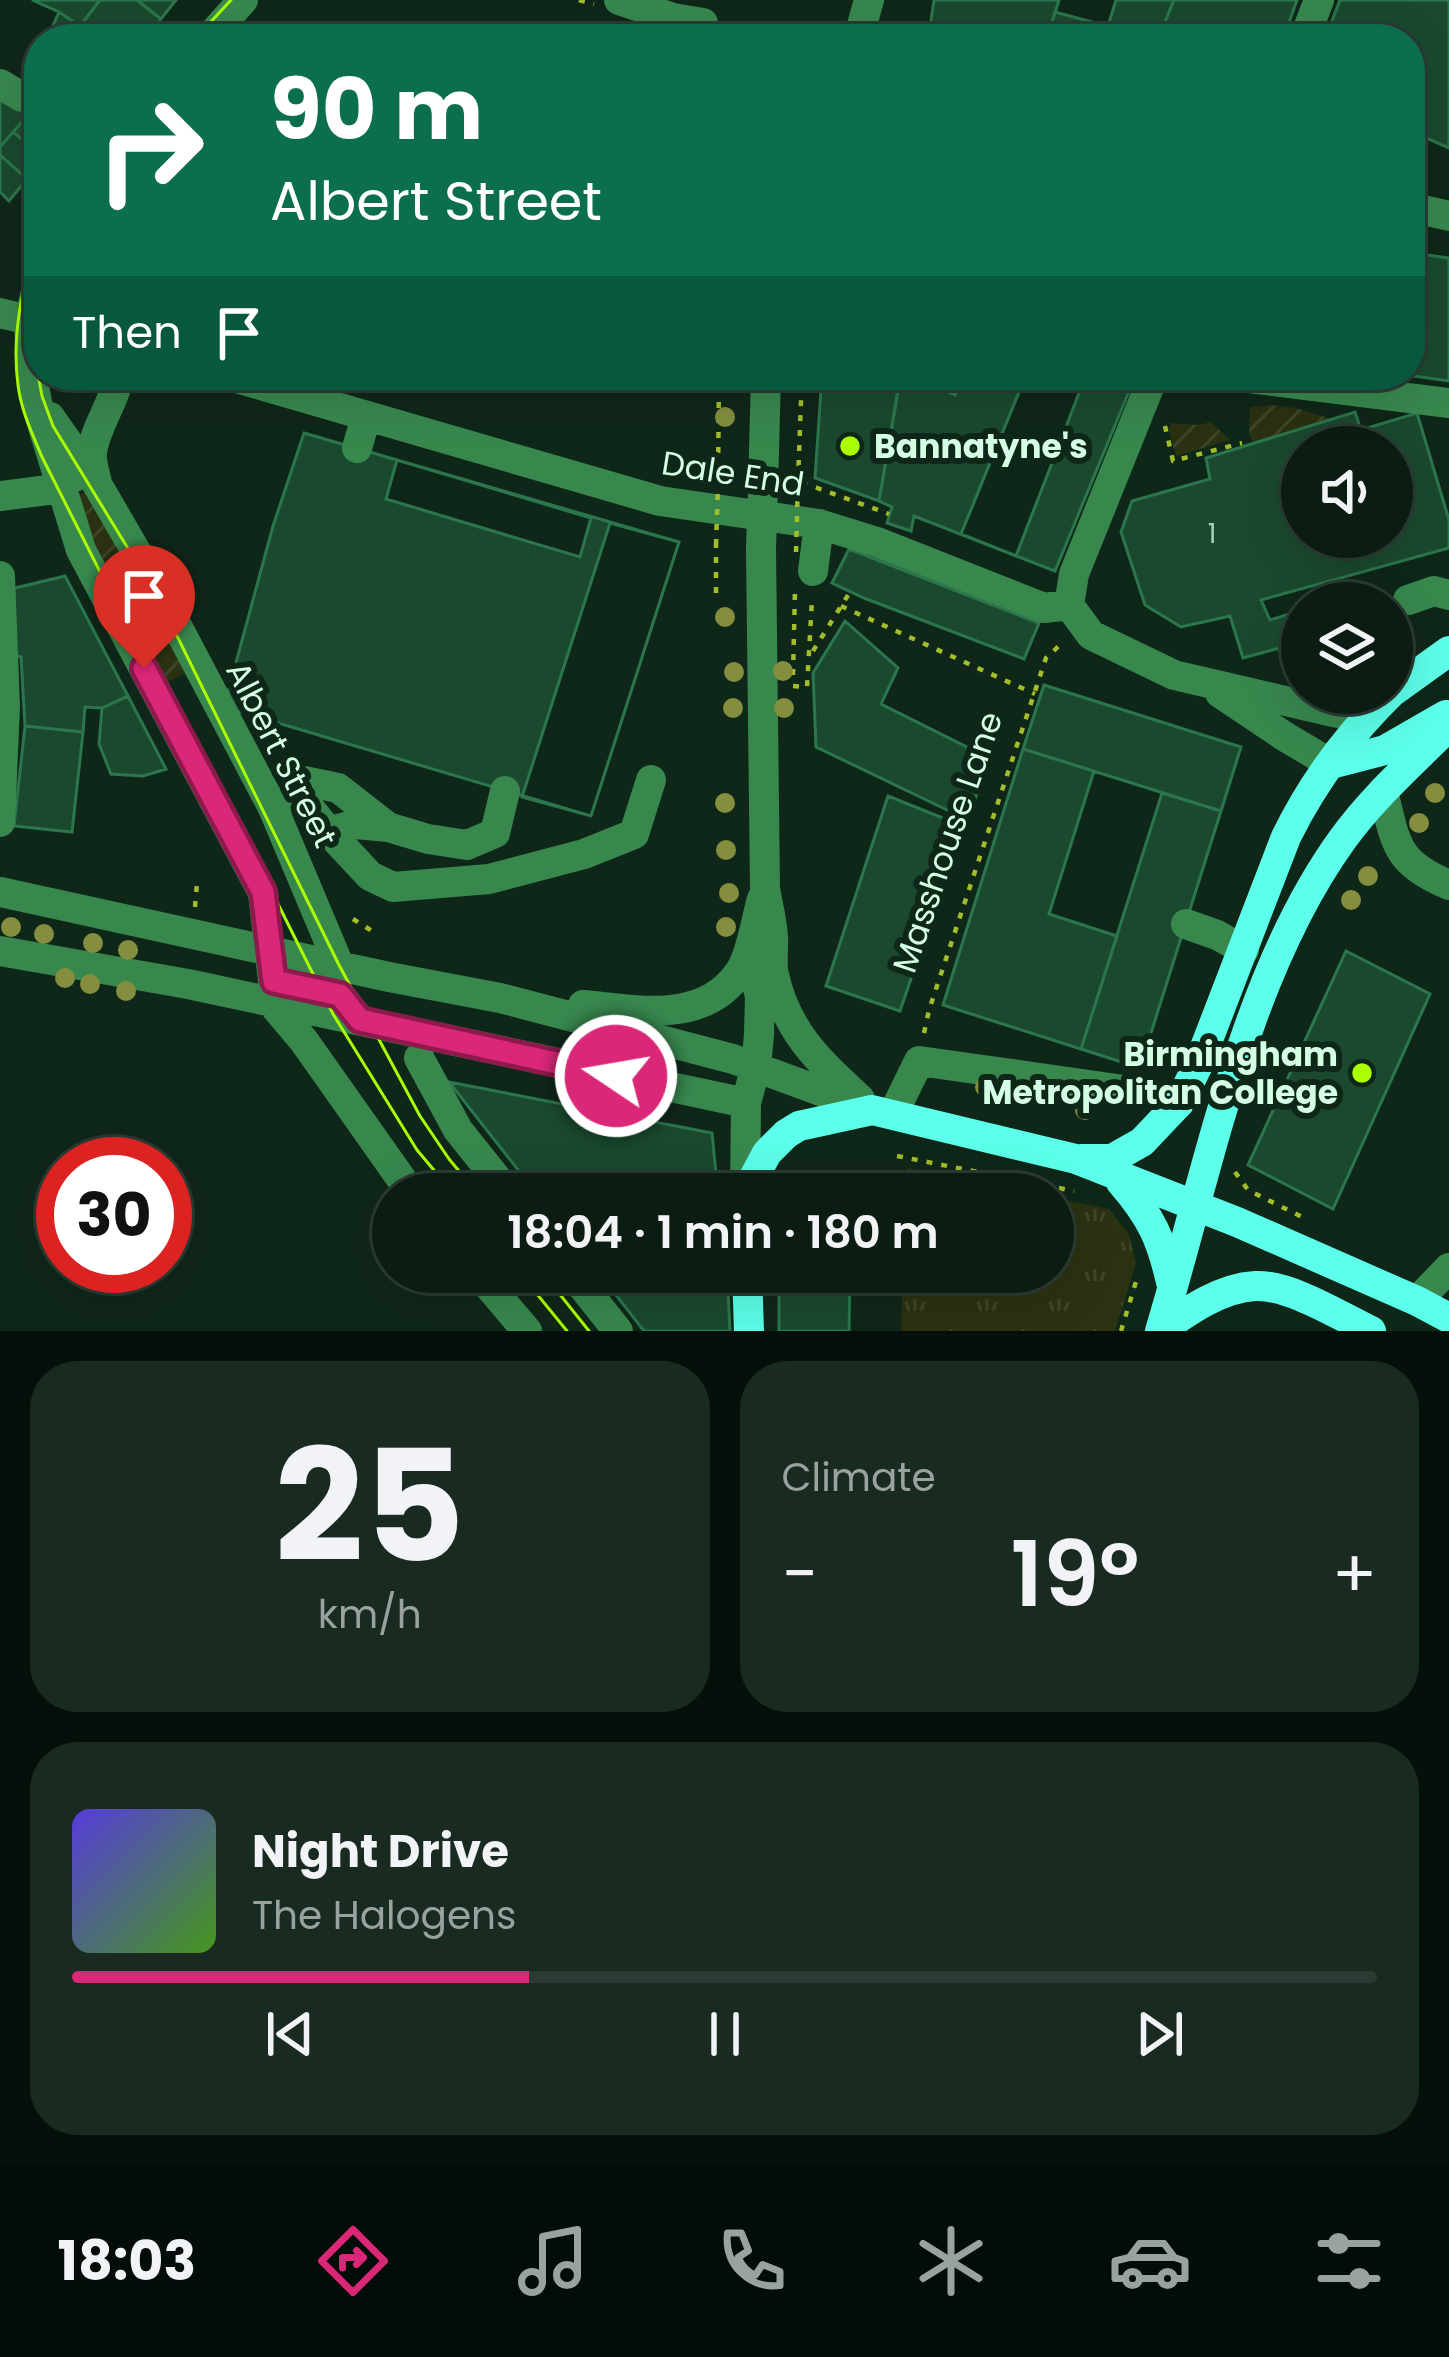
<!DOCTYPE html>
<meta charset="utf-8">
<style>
body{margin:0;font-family:Poppins,sans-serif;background:#192a21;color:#f1f3f6;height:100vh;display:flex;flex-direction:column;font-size:45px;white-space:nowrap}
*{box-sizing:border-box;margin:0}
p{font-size:39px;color:#9aa2a0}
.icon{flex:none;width:66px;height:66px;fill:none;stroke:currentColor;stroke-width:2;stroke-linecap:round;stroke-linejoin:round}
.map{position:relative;height:1331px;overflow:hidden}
.side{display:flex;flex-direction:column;gap:30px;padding:30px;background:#06100a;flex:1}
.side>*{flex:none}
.guide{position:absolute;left:24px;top:24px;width:1401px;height:366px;border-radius:48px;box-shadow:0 12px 48px #0002,0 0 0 3px #2b3b33;background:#0b6e4f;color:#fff;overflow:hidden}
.tools{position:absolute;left:1281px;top:426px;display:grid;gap:24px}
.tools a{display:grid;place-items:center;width:132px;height:132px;border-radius:50%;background:#0b1d13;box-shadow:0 12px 48px #0002,0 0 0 3px #2b3b33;font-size:60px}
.speed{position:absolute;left:36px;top:1137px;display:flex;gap:24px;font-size:60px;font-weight:700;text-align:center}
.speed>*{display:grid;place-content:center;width:156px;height:156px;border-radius:50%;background:#0b1d13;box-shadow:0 12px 48px #0002,0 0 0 3px #2b3b33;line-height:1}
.speed .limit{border:18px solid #d22;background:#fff;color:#111}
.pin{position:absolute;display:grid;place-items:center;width:102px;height:102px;color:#fff;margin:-123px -51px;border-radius:50% 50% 50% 0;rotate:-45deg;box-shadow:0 0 12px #0007}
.pin .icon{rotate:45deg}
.me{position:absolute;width:132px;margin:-66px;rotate:282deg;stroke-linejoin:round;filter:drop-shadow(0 0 9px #0008)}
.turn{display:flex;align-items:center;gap:42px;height:252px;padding:0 48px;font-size:54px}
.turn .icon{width:156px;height:156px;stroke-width:2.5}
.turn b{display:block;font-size:84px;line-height:102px}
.then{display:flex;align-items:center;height:114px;padding:0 48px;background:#0003;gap:24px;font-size:45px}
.big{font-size:90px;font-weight:600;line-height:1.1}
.side .tile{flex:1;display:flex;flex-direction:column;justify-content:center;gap:18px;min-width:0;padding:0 42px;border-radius:48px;background:#192a21}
.side .dial{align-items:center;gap:0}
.dial b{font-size:156px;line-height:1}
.song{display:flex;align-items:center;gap:36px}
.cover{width:144px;height:144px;border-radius:18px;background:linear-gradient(135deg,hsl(250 70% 55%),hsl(100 70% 35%))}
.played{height:12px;border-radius:6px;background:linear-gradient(90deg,#db2777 35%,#2b3b33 35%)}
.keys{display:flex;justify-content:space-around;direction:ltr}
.heat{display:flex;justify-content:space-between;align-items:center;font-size:66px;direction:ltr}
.side .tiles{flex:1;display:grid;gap:30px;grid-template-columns:1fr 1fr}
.tile:last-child{grid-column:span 2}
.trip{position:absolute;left:372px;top:1173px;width:702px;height:120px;border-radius:60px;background:#0b1d13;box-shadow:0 12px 48px #0002,0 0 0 3px #2b3b33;font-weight:600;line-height:120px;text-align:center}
.tabs{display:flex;height:192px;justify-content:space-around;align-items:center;background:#040c08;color:#9aa2a0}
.tabs .icon{width:84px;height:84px}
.tabs .current{color:#db2777}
.tabs b{font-size:54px;color:#f1f3f6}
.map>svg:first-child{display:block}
.grass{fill:url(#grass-tufts)}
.garden{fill:url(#garden-furrows)}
.building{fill:#1a492f;stroke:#2b764c;stroke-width:3;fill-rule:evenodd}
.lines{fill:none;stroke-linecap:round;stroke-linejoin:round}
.path{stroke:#a3bd2b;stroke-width:4.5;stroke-dasharray:6 9;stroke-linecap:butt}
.minor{stroke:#38884e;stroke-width:30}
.major{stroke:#5cffe9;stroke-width:30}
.tram{stroke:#aaff01;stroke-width:3}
.path-bridge{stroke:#a3bd2b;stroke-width:4.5;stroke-dasharray:6 9;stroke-linecap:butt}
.minor-bridge{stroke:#38884e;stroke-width:30}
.tree{fill:#848e3e}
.route-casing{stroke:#8e194d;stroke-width:30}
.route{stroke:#db2777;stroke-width:21}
.poi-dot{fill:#aaff01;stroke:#0f2719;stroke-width:4.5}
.labels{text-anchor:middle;stroke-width:12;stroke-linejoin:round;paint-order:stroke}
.number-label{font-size:27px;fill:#a6d2b7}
.poi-label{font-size:33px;font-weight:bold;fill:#d5ffe4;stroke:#0f2719;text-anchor:start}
.street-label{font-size:33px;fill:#d5ffe4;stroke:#0f2719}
</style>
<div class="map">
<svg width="1449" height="1331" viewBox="0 0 1449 1331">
<defs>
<pattern id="grass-tufts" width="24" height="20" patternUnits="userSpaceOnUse" patternTransform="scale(3)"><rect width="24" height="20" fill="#2b3211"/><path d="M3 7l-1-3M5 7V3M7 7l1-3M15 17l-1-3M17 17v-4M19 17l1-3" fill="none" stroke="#3f4628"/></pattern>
<pattern id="garden-furrows" width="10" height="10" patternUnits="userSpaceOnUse" patternTransform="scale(3)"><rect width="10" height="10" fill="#2b3211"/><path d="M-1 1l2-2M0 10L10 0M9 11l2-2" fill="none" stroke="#3f4628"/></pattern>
</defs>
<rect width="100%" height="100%" fill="#0f2719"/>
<path class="grass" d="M907,1168L1036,1194H906Z
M1053,1198L1109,1209L1129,1235L1136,1263L1115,1331H901L903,1272H1053Z"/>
<path class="garden" d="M1269,405L1296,408L1332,419L1254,444L1249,434L1250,407Z
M1211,422L1230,440L1176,456L1169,430L1171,423L1199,425Z
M86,491L188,671L164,684L72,499Z"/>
<path class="building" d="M32,0H100L80,26L59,12Z
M100,0H137L161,19L145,39H96L80,26Z
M137,0H176L161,19Z
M934,0H1059L1047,39H933L929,34Z
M1116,0H1174L1158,39H1104Z
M1174,0H1297L1283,39H1158Z
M1340,0H1449V148L1417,134L1410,149V39H1325Z
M59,12L80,26L96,39H47Z
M1055,12L1107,26L1104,39H1047Z
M39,58V91L29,82Z
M0,97L29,114L0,147Z
M29,114L39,122V152L13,132Z
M13,132L39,152V163L27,179L0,155V147Z
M0,155L27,179L9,201L0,192Z
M1410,252L1420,254L1410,321Z
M1420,254L1449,258V381L1407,375H1410V321Z
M822,375H890L898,389L879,501L815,478Z
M901,375H910L955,395L964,375H1105L1132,384L1055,571L914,516L911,531L887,523L892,507L879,501Z
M1026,375H1086L1016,556L961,534Z
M1355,412L1361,430L1417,413L1449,520V548L1261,600L1270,620L1302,610V642L1243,658L1230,616L1181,627L1145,605L1121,532L1132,501L1210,479L1206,458ZM1302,447H1392V537H1302Z
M304,433L679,542L591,816L224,707L273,526Z
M397,460L591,518L580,557L386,499Z
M610,523L679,542L591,816L522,797Z
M849,549L1039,623L1024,659L864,598L832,583Z
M65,576L128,696L102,708L85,707L83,732L25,726L21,657L13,655L11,589Z
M845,621L898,668L881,704L989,758L968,820L816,747L813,673Z
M1044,685L1241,747L1221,811L1023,749Z
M128,696L166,769L143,776L111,774L99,744L102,708Z
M25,726L83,732L72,832L14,826Z
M1023,749L1094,771L1049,914L1117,936L1081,1049L943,1005Z
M1162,793L1221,811L1140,1068L1081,1049Z
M888,796L963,826L900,1011L826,986Z
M1346,951L1430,994L1333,1209L1248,1165Z
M449,1082L712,1133L718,1194H537Z
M790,1174L851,1175V1194H783Z
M598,1272H727L730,1331H644Z
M779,1272H850L849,1331H779Z"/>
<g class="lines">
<path class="path" d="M579,0L594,4
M1165,426L1173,461L1242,443
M798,481L802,375
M718,483L719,375
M716,593V545
M841,606L1035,694
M813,651L850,592
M793,675L795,590
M793,686L807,687L812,600
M195,907L197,883
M353,919L372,931
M924,1033L929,1010L1046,658L1061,644
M897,1156L1074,1191
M1235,1172L1248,1190L1304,1218
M1121,1331L1138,1275"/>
<path class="minor" d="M619,0L673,18L703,23
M208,39L243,0
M858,39L869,0
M1304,39L1319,0
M0,84L22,97
M1410,207L1449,216
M39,280L29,320L31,371L40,417L81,550L263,893L273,981L340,995L360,1020
M0,313L29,320
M226,375L660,501L819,524L877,542L1044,608L1069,605
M1224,375L1449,403
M50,417L97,484L156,586L273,808L339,965
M357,448L366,417
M97,483C95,473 91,463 92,453C95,426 115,402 119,375
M763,488L766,375
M0,496L48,490L76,476
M761,549L765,889C768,905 772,921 773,937C774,949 771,963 774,975C787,1033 819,1061 860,1099
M813,571L819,524
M0,576L5,706L0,822
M1408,600L1434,591L1449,595
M1069,605L1091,635L1174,675L1337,713L1376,707
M1069,605L1074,574L1154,375
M1220,693L1284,736L1331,764
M1383,791C1396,844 1395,862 1449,885
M298,794L329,832L370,876L393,887L489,879L584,854L634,834L651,780
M288,799L298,794L304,781L338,788L388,827
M329,832L356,824L388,827L428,839L467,845L495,833L505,791
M0,892L389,977L500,998L733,1059L872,1110
M1186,924L1217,935L1244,950
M0,951L188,984L746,1103
M271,1002L304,1041L412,1194
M583,1005C637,1010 705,1025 740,971C751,955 756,919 762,899
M419,1058L458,1130L509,1194
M893,1114L919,1061L1152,1094L1179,1103
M745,1192L746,1103L756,1066L759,1035L760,996L751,962
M477,1272L527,1331
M571,1272L618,1331
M1417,1301L1449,1268"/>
<path class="major" d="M1392,692L1449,651
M1331,764L1385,750L1446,715
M1082,1159H1112L1142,1142L1179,1103L1199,1063L1286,837C1312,784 1349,734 1391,693
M1121,1182C1151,1217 1161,1238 1171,1282
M745,1194L767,1153L786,1134L799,1126L872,1110L1076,1159L1237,1222L1417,1301L1449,1318
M747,1272L749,1331
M1161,1330C1188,1311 1220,1288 1255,1286C1289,1284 1340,1316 1371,1331
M1160,1331C1208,1172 1244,976 1342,840C1372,798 1412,763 1449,726"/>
<path class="tram" d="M195,39L231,0
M39,246C20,285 12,341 18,385C21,410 32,433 42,457L186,742L272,892L333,1014L417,1150L454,1194
M39,314L36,364L42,396L53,426L132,555L179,640L339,965L420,1116L449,1159L478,1194
M519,1272L567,1331
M542,1272L589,1331"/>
<path class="path-bridge" d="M716,545L718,485
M796,552L798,481L889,514"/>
<path class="minor-bridge" d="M761,549L763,488"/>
</g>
<g class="tree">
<circle cx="725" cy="417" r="10"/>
<circle cx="725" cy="617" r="10"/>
<circle cx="783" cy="671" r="10"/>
<circle cx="734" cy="672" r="10"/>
<circle cx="733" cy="708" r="10"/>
<circle cx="784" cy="708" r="10"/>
<circle cx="1435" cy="793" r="10"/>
<circle cx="725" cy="803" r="10"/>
<circle cx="1419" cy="823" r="10"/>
<circle cx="726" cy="850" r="10"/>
<circle cx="1368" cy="876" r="10"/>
<circle cx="729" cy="893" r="10"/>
<circle cx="1351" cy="900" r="10"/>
<circle cx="11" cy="927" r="10"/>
<circle cx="726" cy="927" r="10"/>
<circle cx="44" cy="934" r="10"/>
<circle cx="93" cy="943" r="10"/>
<circle cx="128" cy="950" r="10"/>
<circle cx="65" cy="978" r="10"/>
<circle cx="90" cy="984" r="10"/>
<circle cx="126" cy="991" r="10"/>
<circle cx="585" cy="1085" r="10"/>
<circle cx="985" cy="1087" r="10"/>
<circle cx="623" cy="1093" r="10"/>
<circle cx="1016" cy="1095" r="10"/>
<circle cx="1048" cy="1100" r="10"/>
<circle cx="1085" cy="1110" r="10"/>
</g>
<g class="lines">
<g class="route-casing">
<path id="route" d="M144,668L263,892L274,981L340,995L360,1020L616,1076"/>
</g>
<use href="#route" class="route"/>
</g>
<g class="poi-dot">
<circle cx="850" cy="446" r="12"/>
<circle cx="1362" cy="1073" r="12"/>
</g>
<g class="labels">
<g class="number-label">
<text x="1212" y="543">1</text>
</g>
<g class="poi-label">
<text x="874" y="458">Bannatyne's</text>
<text x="1338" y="1066" text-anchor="end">Birmingham<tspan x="1338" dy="38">Metropolitan College</tspan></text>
</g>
<g class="street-label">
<text transform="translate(733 473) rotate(9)" y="12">Dale End</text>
<text transform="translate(282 754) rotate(63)" y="12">Albert Street</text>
<text transform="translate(947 842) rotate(-71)" y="12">Masshouse Lane</text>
</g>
</g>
</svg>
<div class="tools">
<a><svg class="icon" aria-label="sound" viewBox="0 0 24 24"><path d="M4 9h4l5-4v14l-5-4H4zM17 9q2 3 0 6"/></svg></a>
<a><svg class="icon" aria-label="layers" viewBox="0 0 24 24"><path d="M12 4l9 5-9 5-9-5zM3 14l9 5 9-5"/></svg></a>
</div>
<div class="speed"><div class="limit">30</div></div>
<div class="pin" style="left:144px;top:668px;background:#d93025"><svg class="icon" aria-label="arrive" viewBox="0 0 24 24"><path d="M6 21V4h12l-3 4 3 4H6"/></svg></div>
<svg class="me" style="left:616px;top:1076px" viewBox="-20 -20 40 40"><circle r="17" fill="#db2777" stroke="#fff" stroke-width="3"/><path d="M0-11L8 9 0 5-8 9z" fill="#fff"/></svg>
<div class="trip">18:04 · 1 min · 180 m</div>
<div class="guide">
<div class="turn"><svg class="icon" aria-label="right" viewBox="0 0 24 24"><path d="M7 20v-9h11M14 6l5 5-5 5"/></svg><div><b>90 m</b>Albert Street</div></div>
<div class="then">Then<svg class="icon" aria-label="arrive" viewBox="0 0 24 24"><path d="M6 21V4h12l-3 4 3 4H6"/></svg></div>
</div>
</div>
<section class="side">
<div class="tiles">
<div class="tile dial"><b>25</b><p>km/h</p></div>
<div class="tile"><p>Climate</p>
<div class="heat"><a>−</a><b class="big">19°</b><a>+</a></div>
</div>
<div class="tile">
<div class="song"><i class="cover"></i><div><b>Night Drive</b><p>The Halogens</p></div></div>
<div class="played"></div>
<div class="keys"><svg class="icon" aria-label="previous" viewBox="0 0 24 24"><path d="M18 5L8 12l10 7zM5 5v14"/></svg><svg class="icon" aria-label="pause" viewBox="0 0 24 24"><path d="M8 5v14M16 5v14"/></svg><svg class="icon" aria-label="next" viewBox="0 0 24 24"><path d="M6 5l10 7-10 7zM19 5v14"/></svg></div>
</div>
</div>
</section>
<nav class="tabs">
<b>18:03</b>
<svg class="icon current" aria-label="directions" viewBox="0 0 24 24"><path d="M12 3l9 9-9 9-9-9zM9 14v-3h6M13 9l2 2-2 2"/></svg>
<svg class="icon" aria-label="music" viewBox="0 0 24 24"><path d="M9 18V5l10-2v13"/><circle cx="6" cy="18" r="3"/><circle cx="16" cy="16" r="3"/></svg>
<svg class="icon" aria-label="phone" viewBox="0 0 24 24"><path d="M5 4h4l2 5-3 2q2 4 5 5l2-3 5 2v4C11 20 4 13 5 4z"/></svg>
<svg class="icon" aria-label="climate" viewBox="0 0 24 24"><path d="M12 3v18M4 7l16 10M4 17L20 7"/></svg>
<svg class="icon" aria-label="car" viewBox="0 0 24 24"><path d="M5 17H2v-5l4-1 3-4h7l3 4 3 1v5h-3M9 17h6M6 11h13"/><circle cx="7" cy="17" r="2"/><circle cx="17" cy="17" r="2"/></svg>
<svg class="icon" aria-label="filters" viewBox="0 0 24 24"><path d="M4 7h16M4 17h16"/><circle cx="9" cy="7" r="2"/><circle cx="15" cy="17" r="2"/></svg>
</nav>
